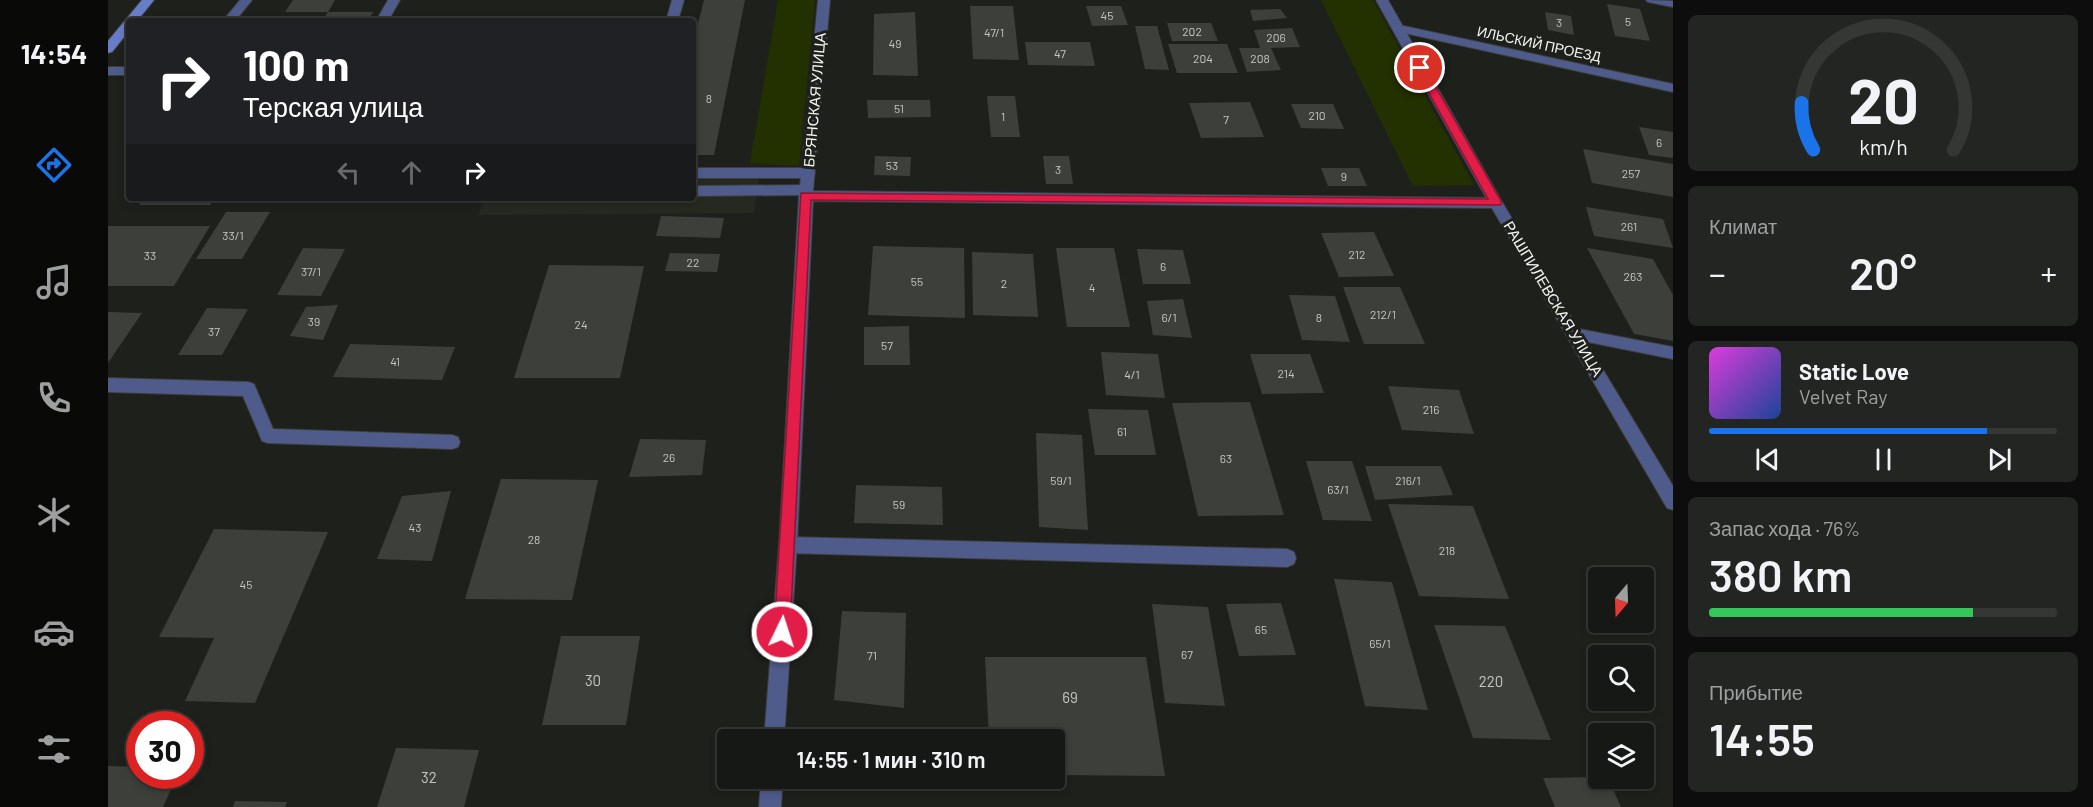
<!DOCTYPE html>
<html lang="ru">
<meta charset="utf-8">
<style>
body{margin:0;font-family:Barlow,sans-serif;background:#232522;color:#f1f3f6;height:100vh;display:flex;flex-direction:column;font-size:22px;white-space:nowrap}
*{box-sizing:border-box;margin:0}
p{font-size:20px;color:#9ea0a0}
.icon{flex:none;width:33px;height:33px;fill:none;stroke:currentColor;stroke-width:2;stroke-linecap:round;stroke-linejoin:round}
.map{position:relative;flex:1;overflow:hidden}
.drawer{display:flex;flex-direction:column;gap:15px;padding:15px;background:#0c0d0c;width:420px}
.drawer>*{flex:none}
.banner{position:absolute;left:18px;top:18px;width:570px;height:183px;border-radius:6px;box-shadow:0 3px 9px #0003,0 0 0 2px #353734;background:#202124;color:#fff;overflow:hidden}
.needle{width:39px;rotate:199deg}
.controls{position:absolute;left:1480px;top:567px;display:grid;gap:12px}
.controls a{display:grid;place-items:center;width:66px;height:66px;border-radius:6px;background:#161815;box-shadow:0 3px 9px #0003,0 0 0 2px #353734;font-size:30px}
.speed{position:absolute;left:18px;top:711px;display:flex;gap:12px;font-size:30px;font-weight:700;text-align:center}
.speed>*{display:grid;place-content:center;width:78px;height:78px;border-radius:50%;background:#161815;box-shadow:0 3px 9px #0003,0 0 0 2px #353734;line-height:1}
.speed .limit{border:9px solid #d22;background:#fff;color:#111}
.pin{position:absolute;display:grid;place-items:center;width:51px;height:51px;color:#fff;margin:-26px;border:3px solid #fff;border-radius:50%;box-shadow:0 2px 6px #0007}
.me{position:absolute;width:66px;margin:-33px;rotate:4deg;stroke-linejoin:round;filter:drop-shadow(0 0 4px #0008)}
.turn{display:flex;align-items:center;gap:21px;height:126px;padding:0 18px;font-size:27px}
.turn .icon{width:78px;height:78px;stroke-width:2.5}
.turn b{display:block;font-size:42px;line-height:51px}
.lanes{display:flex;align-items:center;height:57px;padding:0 18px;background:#0003;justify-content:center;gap:30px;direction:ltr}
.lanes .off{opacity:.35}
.big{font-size:45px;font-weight:600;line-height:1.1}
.drawer .tile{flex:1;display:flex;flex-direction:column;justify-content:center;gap:9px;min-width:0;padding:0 21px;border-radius:9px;background:#232522}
.drawer .dial{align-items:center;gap:0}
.dial svg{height:156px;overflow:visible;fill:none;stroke:#353734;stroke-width:7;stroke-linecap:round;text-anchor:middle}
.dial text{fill:#f1f3f6;stroke:none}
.song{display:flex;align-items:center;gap:18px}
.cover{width:72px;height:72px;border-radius:9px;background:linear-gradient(135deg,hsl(300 70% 55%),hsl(220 70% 35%))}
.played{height:6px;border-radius:3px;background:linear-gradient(90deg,#1a73e8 80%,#353734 80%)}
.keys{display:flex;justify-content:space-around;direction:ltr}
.heat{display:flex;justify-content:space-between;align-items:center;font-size:33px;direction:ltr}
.charge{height:9px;border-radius:4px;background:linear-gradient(90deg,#34c759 76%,#353734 0)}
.trip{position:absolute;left:609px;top:729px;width:348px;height:60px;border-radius:6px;background:#161815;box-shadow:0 3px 9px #0003,0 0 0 2px #353734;font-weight:600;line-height:60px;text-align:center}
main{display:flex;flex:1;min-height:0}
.tab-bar{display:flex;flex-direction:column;width:108px;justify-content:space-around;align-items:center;background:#090a08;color:#9ea0a0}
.tab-bar .icon{width:42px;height:42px}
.tab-bar .selected{color:#1a73e8}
.tab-bar b{font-size:27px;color:#f1f3f6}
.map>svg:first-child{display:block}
.built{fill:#262920}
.green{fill:#233100}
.building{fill:#3d3f3b}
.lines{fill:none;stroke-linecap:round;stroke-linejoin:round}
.service-casing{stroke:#3c3e3a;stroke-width:2}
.minor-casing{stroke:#3c3e3a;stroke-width:2}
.tertiary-casing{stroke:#3c3e3a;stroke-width:2}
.secondary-casing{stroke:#3c3e3a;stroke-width:2}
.service{fill:#4f5b8b;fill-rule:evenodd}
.minor{fill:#4f5b8b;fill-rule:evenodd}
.tertiary{fill:#4f5b8b;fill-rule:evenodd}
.secondary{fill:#697cc9;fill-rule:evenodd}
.route{fill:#e11d48;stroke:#92132f;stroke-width:1.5}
.labels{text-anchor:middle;stroke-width:6;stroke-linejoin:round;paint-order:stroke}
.number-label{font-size:12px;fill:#c6c7c4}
.far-street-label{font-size:14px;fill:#f3f4f1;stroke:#1e201c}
.street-label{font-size:15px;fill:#f3f4f1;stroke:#1e201c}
.near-number-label{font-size:15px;fill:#c6c7c4}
</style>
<main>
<nav class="tab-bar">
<b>14:54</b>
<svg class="icon selected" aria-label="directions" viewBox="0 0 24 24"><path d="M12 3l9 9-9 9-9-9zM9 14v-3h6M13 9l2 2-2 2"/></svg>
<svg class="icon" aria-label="music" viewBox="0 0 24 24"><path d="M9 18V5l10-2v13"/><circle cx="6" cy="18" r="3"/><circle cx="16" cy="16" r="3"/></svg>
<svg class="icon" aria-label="phone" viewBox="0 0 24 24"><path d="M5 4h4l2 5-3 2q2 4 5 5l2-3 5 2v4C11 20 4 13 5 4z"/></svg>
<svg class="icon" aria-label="climate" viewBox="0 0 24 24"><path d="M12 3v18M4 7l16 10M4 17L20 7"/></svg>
<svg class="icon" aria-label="car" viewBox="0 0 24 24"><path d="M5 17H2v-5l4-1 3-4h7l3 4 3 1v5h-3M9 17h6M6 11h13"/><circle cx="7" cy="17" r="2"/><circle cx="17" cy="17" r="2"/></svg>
<svg class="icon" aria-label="filters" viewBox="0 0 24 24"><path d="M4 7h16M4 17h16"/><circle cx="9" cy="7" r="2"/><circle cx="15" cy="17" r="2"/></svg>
</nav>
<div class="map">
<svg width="1565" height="807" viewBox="0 0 1565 807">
<rect width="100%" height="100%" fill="#1e201c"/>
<path class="built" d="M585,176L651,177L646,213L370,215L376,198H585Z"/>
<path class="green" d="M670,0H707L691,166L642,163Z
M1213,0H1265L1366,185L1305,186Z"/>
<path class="building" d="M185,0H227L220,12H177Z
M596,0H637L606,155H585V43Z
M1499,4L1532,9L1542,41L1507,36Z
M862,6H905L911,60L865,59Z
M978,6H1013L1020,25L984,26Z
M1172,9L1179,18L1145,21L1142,10Z
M220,12H265L260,21H214Z
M807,12L810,76L765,75L766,14Z
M1437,12L1463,16L1466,35L1440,30Z
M1059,23H1103L1110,41H1064Z
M1027,26H1049L1061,70L1037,69Z
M1184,28L1192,47L1163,48L1173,70L1139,72L1131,48H1152L1146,30Z
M917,42H982L987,66L920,65Z
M1060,44H1119L1130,73H1069Z
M879,96H907L912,137H883Z
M759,100H822L823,117L760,118Z
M1142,102L1156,137L1093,138L1081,103Z
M1183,104H1225L1236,129L1193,128Z
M1531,127L1565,132V158L1541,155Z
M1475,149L1565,164V197L1484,183Z
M767,156L803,157L802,176L766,175Z
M935,156H961L965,184H938Z
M1213,168H1251L1259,186H1220Z
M36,198H107L102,205H31Z
M1478,207L1555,219L1565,248L1486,236Z
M118,212H162L134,259H88Z
M553,216L616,218L612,238L548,236Z
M0,226H102L66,286H0Z
M1266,232L1286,276L1231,277L1213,233Z
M765,246L856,248L857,318L760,315Z
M195,248L237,249L213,296L169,295Z
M948,248H1006L1022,327H959Z
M1479,248L1545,259L1565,295V341L1526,334Z
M1029,249L1075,250L1083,284H1035Z
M864,252L925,254L930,317L865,315Z
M562,253L612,254L609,272L557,271Z
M441,265L536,266L512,378H406Z
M1235,287H1292L1317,344H1256Z
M1181,295L1227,296L1242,342L1194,340Z
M1075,299L1084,338L1045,335L1039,301Z
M230,305L215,340L182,336L198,307Z
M99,308L140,309L114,355H70Z
M0,312L34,313L0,363Z
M801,326L802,365H756V327Z
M242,344L347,347L334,380L225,377Z
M993,352L1050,354L1057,398L998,395Z
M1142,354H1202L1216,393L1154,394Z
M1280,386L1351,390L1366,434L1294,430Z
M1142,402L1176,515L1090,516L1064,403Z
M980,409L1040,410L1048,455H987Z
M928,433L974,435L980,530L931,527Z
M532,439L598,440L594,475L521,477Z
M1198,461H1244L1264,521L1215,520Z
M1257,466H1333L1345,495L1267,500Z
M393,479L490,480L464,600L357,599Z
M748,485L834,487L835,525L746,523Z
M343,491L324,561L269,559L294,496Z
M1280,504L1365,506L1401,599L1311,596Z
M106,529L220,532L147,703L77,701L106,638L51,637Z
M1226,579L1284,582L1320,710L1257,706Z
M1173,603L1188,655L1131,656L1118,604Z
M1044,604L1100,607L1117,706L1057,703Z
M734,611L798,613L796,708L726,700Z
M1326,625L1397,626L1443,740L1365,738Z
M453,636H532L518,725H434Z
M877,657H1038L1057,776L946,775V740H881Z
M288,748L371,750L356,807H269Z
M0,766L32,767V776H69L55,807H0Z
M1491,777L1500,778L1513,807H1447L1435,778Z
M127,801L179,802L177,807H125Z"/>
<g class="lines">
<g class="service-casing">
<path id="service" d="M132,0H144L127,21H115Z
M280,0H292L280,21H268Z
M564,0H576L570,21H558Z
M0,67H21V75H0Z
M585,168H700L707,173L700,178H585Z
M698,185L705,190L698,195L585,196V186Z
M0,378L140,382L146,384L165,429L344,435L350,437L352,442L350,447L344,449L160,443L154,441L135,396L0,392Z
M680,537L1179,549L1186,552L1188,558L1186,564L1179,567L680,553L674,551L671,545L674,539Z"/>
</g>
<g class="minor-casing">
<path id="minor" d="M710,0H722L705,191L1388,198L1395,203L1388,208L705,201L689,545L676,740H656L671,545L691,196Z
M1538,0L1565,1V7L1540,2Z
M1291,25L1565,84V92L1287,31L1285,29Z
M1466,328L1565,347V359L1460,338L1458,334L1460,330Z
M653,778H675L673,807H651Z"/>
</g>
<g class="tertiary-casing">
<path id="tertiary" d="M1268,0H1280L1394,202L1565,486V510L1559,508L1381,203Z"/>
</g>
<g class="secondary-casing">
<path id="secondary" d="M34,0H46L29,21H21V31L4,52L0,53V41Z"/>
</g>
<use href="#service" class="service"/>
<use href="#minor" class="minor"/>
<use href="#tertiary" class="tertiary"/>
<use href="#secondary" class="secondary"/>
</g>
<path class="route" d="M1312,65L1317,68L1394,203L1392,205L703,200L682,632L680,637L674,639L668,637L666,632L693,193L1380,199L1307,68Z"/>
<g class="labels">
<g class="number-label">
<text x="999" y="20">45</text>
<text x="1520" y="26">5</text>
<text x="1451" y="27">3</text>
<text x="1084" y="36">202</text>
<text x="886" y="37">47/1</text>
<text x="1168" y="42">206</text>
<text x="787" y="48">49</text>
<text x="952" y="58">47</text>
<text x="1095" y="63">204</text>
<text x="1152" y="63">208</text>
<text x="601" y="103">8</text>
<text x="791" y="113">51</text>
<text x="1209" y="120">210</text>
<text x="895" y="121">1</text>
<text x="1118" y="124">7</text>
<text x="1551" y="147">6</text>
<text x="784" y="170">53</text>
<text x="950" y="174">3</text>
<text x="1523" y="178">257</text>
<text x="1236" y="181">9</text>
<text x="1521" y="231">261</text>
<text x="125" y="240">33/1</text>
<text x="1249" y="259">212</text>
<text x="42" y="260">33</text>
<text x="585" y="267">22</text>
<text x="1055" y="271">6</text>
<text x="203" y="276">37/1</text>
<text x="1525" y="281">263</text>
<text x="809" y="286">55</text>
<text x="896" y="288">2</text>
<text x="984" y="292">4</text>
<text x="1275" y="319">212/1</text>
<text x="1061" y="322">6/1</text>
<text x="1211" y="322">8</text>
<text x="206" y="326">39</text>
<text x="473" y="329">24</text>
<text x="106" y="336">37</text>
<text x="779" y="350">57</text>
<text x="287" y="366">41</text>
<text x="1178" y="378">214</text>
<text x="1024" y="379">4/1</text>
<text x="1323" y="414">216</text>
<text x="1014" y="436">61</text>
<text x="561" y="462">26</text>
<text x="1118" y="463">63</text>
<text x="953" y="485">59/1</text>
<text x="1300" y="485">216/1</text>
<text x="1230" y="494">63/1</text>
<text x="791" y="509">59</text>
<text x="307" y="532">43</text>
<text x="426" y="544">28</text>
<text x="1339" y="555">218</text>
<text x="138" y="589">45</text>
<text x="1153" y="634">65</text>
<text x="1272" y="648">65/1</text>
<text x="1079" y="659">67</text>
<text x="764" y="660">71</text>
</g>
<g class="far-street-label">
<text transform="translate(1431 44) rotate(12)" y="5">ИЛЬСКИЙ ПРОЕЗД</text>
</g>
<g class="street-label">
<text transform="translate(707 100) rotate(-85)" y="5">БРЯНСКАЯ УЛИЦА</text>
<text transform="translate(1445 299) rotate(59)" y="5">РАШПИЛЕВСКАЯ УЛИЦА</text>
</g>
<g class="near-number-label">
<text x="485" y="686">30</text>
<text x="1383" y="687">220</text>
<text x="962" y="703">69</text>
<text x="321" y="783">32</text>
</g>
</g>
</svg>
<div class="controls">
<a><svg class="needle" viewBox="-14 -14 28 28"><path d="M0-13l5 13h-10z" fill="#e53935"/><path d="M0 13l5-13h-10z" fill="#9ea0a0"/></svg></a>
<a><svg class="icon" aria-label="search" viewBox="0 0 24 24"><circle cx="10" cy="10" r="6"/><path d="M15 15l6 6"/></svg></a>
<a><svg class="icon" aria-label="layers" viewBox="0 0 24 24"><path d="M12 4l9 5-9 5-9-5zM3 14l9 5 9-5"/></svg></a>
</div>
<div class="speed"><div class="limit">30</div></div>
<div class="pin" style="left:1312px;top:68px;background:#d93025"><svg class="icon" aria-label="arrive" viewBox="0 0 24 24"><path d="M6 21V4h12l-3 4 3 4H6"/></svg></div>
<svg class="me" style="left:674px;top:632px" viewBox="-20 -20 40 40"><circle r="17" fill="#e11d48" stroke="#fff" stroke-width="3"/><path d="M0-11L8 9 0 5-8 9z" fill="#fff"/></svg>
<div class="trip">14:55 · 1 мин · 310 m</div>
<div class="banner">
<div class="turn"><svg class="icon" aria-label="right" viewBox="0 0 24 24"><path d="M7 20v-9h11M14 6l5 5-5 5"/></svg><div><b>100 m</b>Терская улица</div></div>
<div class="lanes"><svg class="icon off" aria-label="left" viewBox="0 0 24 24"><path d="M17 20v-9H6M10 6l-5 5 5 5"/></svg><svg class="icon off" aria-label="ahead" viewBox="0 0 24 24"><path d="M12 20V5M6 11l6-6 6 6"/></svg><svg class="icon" aria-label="right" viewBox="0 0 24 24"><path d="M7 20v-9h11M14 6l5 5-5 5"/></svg></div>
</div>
</div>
<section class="drawer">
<div class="tile dial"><svg viewBox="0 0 100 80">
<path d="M14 69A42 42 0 1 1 86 69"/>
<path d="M14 69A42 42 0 0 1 8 45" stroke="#1a73e8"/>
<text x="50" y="56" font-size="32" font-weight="700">20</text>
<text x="50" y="72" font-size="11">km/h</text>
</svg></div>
<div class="tile"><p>Климат</p>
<div class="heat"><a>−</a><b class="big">20°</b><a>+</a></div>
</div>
<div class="tile">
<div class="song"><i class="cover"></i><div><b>Static Love</b><p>Velvet Ray</p></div></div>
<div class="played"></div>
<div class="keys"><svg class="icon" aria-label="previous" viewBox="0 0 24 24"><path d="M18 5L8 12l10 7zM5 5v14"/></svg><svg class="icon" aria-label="pause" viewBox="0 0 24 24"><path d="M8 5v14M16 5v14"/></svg><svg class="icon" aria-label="next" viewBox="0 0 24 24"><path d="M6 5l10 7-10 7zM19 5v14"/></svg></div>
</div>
<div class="tile"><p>Запас хода · 76%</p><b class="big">380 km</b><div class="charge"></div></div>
<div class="tile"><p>Прибытие</p><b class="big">14:55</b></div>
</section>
</main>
